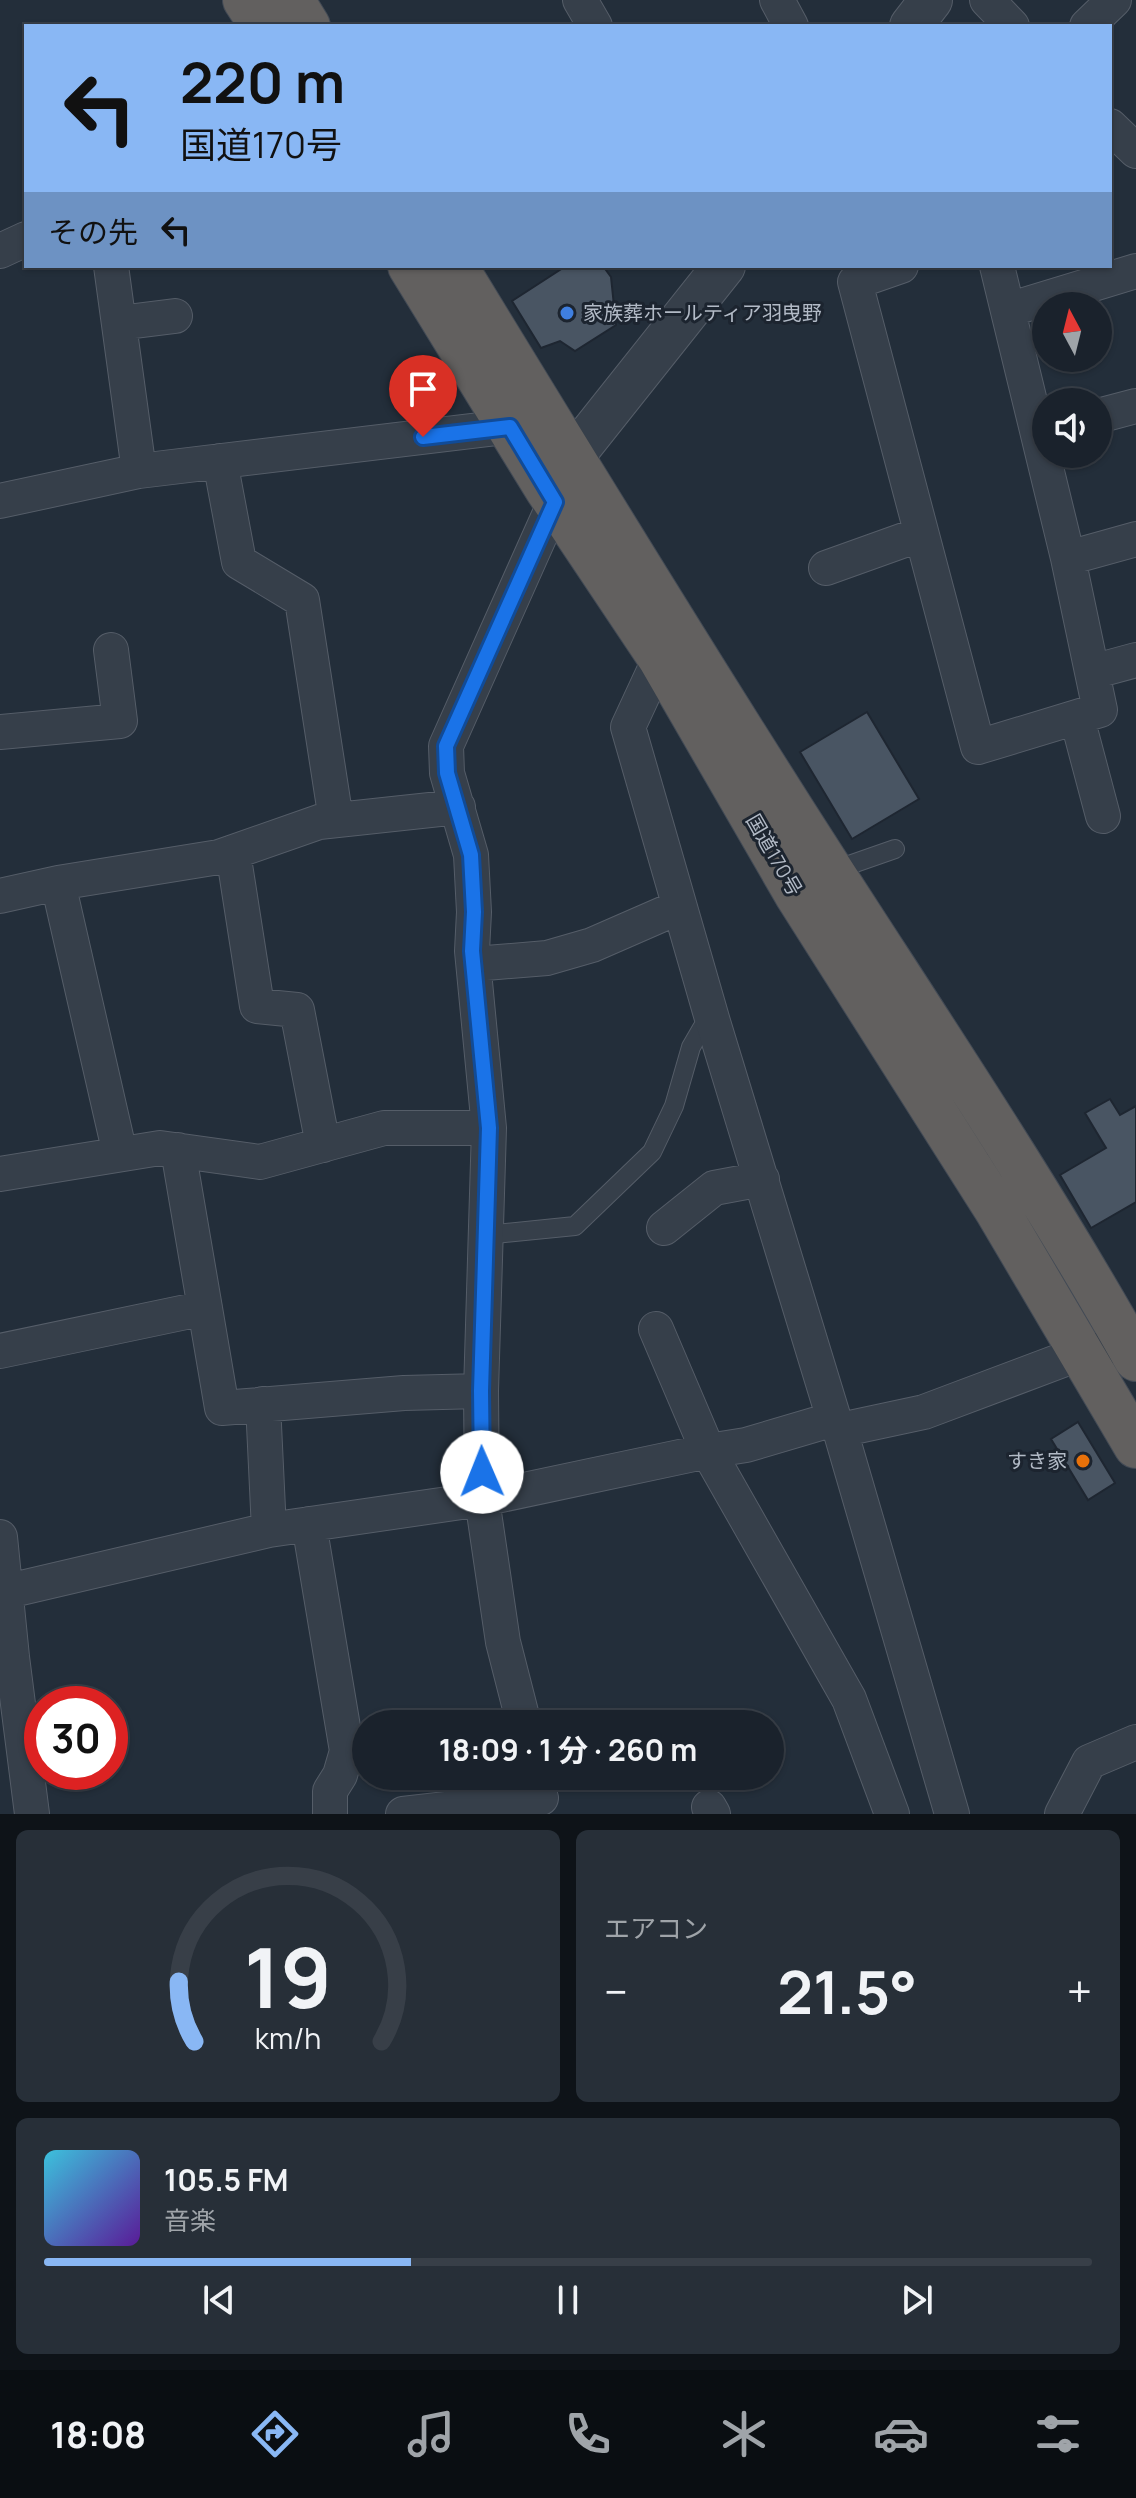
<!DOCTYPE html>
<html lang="ja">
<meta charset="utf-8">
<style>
body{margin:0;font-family:Manrope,"Noto Sans JP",sans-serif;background:#272f38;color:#f1f3f6;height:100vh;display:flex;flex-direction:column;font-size:30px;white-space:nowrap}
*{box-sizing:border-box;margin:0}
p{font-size:26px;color:#9fa4a9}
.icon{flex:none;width:44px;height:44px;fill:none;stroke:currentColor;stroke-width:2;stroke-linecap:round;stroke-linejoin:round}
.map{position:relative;height:1814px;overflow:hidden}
.details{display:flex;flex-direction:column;gap:16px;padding:16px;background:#0e1318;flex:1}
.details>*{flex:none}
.top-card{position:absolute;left:24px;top:24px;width:1088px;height:244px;border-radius:0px;box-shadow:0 2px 6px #0004,0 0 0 2px #383f48;background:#89b7f4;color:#111;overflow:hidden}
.needle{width:52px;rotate:353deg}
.tools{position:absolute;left:1032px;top:292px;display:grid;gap:16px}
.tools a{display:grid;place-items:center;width:80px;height:80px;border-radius:50%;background:#1a222c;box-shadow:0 2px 6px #0004,0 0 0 2px #383f48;font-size:40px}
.speed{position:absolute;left:24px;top:1686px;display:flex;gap:16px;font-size:40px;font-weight:700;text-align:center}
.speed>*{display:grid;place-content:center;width:104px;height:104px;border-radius:50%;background:#1a222c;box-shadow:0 2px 6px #0004,0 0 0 2px #383f48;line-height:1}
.speed .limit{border:12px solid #d22;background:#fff;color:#111}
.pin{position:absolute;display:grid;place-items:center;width:68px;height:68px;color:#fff;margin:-82px -34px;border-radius:50% 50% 50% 0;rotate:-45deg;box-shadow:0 0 8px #0007}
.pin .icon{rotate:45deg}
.me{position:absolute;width:88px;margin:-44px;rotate:359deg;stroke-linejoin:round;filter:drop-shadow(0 0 6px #0008)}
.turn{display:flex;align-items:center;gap:28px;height:168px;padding:0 24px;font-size:36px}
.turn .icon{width:104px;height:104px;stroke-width:2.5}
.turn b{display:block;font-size:56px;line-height:68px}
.then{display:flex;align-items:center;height:76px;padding:0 24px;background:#0003;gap:16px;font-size:30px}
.big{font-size:60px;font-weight:700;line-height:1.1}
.details .widget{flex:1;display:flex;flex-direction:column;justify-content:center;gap:12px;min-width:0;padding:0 28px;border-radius:12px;background:#272f38}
.details .dial{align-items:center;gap:0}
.dial svg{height:208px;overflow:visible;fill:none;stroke:#383f48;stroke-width:7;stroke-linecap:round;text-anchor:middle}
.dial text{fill:#f1f3f6;stroke:none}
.song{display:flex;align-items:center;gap:24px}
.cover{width:96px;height:96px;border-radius:12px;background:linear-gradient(135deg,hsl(190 70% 55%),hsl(270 70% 35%))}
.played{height:8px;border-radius:4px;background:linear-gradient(90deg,#89b7f4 35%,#383f48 35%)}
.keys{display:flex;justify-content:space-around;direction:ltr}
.heat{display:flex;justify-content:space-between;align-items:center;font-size:44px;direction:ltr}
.details .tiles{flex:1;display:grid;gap:16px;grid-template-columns:1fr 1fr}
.widget:last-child{grid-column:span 2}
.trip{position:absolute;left:352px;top:1710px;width:432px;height:80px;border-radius:40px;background:#1a222c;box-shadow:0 2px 6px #0004,0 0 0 2px #383f48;font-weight:700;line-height:80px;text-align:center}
.menu{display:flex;height:128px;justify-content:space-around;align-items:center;background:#0a0e12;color:#9fa4a9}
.menu .icon{width:56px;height:56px}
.menu .selected{color:#89b7f4}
.menu b{font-size:36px;color:#f1f3f6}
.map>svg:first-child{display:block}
.building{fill:#495563;stroke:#1e2631;stroke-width:2}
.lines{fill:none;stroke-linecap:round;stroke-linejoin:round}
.service-casing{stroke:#555d68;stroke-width:20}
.minor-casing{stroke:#555d68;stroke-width:36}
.tertiary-casing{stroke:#555d68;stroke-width:44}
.trunk-casing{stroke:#424a55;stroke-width:46}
.service{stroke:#363f4a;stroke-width:18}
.minor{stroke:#363f4a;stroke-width:34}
.tertiary{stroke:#363f4a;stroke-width:42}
.trunk{stroke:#62605f;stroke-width:44}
.route-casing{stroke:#114b97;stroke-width:20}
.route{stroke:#1a73e8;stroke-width:14}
.shop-dot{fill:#3f7fe0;stroke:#1c242f;stroke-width:3}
.food-dot{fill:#e8710a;stroke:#1c242f;stroke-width:3}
.labels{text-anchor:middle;stroke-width:6;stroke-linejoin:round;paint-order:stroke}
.poi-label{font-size:20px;fill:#b2bac6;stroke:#1c242f;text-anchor:start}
.street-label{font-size:20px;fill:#b2bac6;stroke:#1c242f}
</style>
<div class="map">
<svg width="1136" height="1814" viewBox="0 0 1136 1814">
<rect width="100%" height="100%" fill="#232e3a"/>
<path class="building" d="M566,266H603L611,277L616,325L575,351L560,341L541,348L512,301Z
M867,712L919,799L852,839L800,752Z
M1110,1099L1120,1115L1136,1106V1202L1091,1228L1060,1175L1106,1148L1085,1113Z
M1078,1422L1115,1483L1088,1500L1051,1439Z"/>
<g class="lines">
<g class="service-casing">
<path id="service" d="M832,871L895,849
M486,1235L575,1226L652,1152L674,1106L691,1047L702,1028L713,1022"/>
</g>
<g class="minor-casing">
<path id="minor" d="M580,0L595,26
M777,0L791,26
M987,0L1012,26
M1087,26L1114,0
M1110,126L1136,151
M0,251L26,239
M111,266L139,471
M901,266L855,282L978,747L1100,710L1068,558L997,266
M1008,310L1136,271
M119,323L175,316
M1098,416L1136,406
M220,461L239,562L302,600L336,820
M0,501L139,471L530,424
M1068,558L1136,539
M826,568L921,534
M660,658L628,727L713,1022L834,1419L840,1430L952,1814
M1092,672L1136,660
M1077,718L1103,816
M0,732L120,721L111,650
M233,852L257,1006L297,1010L323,1145
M58,883L120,1154
M0,896L58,883L219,857L319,822L458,807
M474,964L547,958L592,945L679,907
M178,1150L222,1408L404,1393L481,1391
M0,1174L160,1148L260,1162L384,1128H489
M664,1228L714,1188L762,1179
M656,1329L708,1451L849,1699L892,1814
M0,1351L205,1308
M263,1404L269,1530
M840,1430L924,1412L1081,1353L1103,1349
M309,1524L347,1751L340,1775L330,1791V1814
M0,1537L12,1657L32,1814
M4,1592L269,1530L482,1499L708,1451L746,1445L834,1419
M524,1724L503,1642L482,1499L481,1391L489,1128L472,951L474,912L471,855L447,773L446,746L555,502
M709,1807L713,1814
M403,1814L541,1798
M1062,1814L1089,1762L1136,1742"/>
</g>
<g class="tertiary-casing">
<path id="tertiary" d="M911,26L931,0
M550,485L724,266"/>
</g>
<g class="trunk-casing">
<path id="trunk" d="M245,0L262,26
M292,0L308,26
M410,266L547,489L660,658L797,895L998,1212L1136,1446
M455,266C563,443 671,620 782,794C901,982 1027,1165 1136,1359"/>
</g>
<use href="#service" class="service"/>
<use href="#minor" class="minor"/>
<use href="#tertiary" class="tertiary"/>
<use href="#trunk" class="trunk"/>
</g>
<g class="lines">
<g class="route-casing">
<path id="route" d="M423,437L510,427L555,502L446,746L447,773L471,855L474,912L472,951L489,1128L481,1391L482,1472"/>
</g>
<use href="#route" class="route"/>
</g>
<circle class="shop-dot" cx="567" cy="313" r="8"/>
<circle class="food-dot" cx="1083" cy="1461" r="8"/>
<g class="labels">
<g class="poi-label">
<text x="583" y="320">家族葬ホールティア羽曳野</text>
<text x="1067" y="1468" text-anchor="end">すき家</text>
</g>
<g class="street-label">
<text transform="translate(774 855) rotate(60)" y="7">国道170号</text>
</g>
</g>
</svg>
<div class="tools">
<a><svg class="needle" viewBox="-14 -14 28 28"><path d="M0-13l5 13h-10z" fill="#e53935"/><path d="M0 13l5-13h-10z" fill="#9fa4a9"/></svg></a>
<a><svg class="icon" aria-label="sound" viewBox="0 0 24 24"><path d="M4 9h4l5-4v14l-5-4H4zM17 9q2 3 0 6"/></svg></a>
</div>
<div class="speed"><div class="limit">30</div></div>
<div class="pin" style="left:423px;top:437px;background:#d93025"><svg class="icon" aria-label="arrive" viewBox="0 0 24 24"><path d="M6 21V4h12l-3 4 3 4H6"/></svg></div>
<svg class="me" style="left:482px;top:1472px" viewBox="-20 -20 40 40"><circle r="19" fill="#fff"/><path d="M0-13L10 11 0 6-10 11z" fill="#1a73e8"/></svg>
<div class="trip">18:09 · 1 分 · 260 m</div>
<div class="top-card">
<div class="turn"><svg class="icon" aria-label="left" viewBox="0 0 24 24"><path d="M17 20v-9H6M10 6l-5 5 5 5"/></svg><div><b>220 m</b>国道170号</div></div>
<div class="then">その先<svg class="icon" aria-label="left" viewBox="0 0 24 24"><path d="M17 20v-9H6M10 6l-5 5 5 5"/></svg></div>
</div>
</div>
<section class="details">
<div class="tiles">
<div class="widget dial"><svg viewBox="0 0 100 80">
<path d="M14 69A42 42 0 1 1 86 69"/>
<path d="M14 69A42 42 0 0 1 8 46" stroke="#89b7f4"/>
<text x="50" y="56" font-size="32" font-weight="700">19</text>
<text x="50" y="72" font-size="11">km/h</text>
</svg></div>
<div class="widget"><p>エアコン</p>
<div class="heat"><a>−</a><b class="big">21.5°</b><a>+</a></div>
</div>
<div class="widget">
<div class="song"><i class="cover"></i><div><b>105.5 FM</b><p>音楽</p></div></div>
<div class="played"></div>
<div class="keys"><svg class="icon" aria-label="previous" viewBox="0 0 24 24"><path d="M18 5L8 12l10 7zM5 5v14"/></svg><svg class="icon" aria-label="pause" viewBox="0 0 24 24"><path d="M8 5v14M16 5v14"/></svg><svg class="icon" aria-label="next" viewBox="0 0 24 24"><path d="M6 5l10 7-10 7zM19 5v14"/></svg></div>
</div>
</div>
</section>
<nav class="menu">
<b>18:08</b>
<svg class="icon selected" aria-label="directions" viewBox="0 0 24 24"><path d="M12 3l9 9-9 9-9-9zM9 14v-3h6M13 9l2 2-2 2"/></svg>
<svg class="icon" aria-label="music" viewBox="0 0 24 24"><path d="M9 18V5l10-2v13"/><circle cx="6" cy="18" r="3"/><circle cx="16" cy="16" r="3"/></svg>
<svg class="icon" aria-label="phone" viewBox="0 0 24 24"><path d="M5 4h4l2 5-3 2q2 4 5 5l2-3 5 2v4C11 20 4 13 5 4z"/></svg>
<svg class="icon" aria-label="climate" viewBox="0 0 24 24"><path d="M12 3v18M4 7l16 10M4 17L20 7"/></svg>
<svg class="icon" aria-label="car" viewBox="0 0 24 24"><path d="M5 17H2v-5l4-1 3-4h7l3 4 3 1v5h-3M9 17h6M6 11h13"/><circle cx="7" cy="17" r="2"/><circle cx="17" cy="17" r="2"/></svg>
<svg class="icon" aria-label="filters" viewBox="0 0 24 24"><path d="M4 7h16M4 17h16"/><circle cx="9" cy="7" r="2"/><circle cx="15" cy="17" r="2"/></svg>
</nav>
